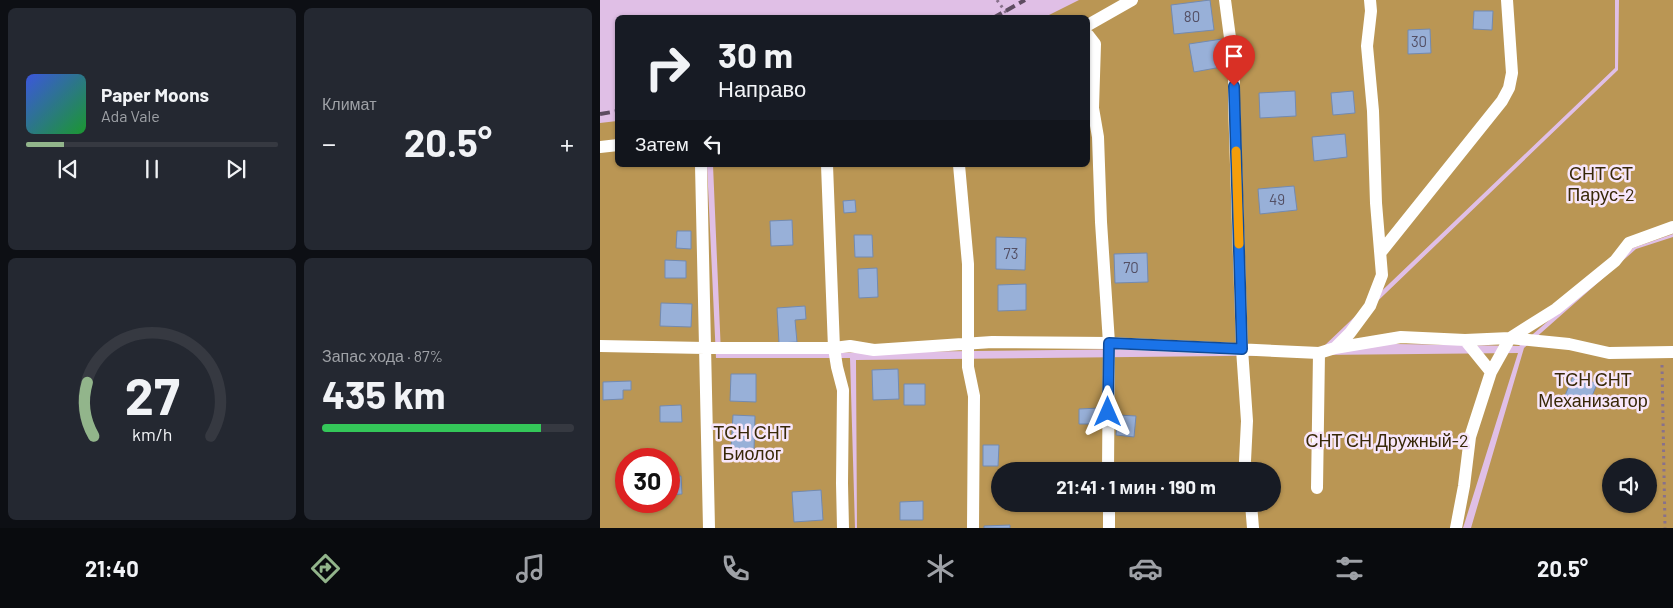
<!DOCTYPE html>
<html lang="ru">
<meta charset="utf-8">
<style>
body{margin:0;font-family:Barlow,sans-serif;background:#242831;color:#f1f3f6;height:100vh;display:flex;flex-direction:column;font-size:19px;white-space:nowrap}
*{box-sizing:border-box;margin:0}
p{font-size:16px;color:#9ea1a6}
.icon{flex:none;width:28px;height:28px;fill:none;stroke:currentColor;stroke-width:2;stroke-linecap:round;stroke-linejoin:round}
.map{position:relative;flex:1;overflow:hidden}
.panel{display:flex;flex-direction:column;gap:8px;padding:8px;background:#0d0f14;width:600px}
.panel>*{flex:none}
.guide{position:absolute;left:15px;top:15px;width:475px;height:152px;border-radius:8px;box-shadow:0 1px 4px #0004;background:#171b24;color:#f1f3f6;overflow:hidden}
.tools{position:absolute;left:1002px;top:458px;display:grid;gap:10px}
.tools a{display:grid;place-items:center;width:55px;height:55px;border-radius:50%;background:#171b24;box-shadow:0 1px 4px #0004;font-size:25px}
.speed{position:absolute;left:15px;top:448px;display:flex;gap:10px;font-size:25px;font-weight:700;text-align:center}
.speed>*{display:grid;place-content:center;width:65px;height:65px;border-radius:50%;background:#171b24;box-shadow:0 1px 4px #0004;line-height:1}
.speed .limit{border:8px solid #d22;background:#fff;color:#111}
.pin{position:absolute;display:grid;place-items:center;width:42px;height:42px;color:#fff;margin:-51px -21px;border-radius:50% 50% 50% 0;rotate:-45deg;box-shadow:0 0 5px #0007}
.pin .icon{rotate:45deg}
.me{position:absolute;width:55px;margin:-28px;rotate:0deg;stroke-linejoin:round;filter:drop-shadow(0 0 4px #0008)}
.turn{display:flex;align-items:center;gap:18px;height:105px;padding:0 20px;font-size:22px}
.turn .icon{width:65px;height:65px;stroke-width:2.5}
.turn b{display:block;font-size:35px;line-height:42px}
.then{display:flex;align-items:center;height:48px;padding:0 20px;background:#0003;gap:10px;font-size:19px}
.big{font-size:38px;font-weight:700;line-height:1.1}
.panel .widget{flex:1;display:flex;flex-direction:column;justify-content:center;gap:8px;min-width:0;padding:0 18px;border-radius:8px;background:#242831}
.panel .dial{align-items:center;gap:0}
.dial svg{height:130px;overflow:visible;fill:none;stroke:#363941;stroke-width:7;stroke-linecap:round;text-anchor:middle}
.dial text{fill:#f1f3f6;stroke:none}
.song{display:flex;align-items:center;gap:15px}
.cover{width:60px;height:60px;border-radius:8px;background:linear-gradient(135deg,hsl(230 70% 55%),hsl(130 70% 35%))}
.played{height:5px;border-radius:2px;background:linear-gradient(90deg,#92b58b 15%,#363941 15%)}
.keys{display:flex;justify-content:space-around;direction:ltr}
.heat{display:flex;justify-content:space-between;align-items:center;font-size:28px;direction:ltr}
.charge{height:8px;border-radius:4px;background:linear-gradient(90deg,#34c759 87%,#363941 0)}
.panel .tiles{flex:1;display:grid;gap:8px;grid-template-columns:repeat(2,1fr)}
.trip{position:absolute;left:391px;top:462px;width:290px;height:50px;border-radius:25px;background:#171b24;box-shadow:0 1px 4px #0004;font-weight:700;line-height:50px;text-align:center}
.dock{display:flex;height:80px;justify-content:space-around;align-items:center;background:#090b0e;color:#9ea1a6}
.dock .icon{width:35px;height:35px}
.dock .on{color:#92b58b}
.dock b{font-size:22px;color:#f1f3f6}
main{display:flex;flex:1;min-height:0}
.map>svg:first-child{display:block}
.green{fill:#ba9654;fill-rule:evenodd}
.building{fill:#98b0d8;stroke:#738ab0}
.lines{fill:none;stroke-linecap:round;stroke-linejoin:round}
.path{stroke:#88718b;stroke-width:3;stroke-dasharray:2.5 4;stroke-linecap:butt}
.minor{stroke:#fff;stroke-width:12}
.rail{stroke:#5e4d61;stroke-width:4;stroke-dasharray:10 5;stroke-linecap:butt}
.route-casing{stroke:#114b97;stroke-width:12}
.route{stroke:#1a73e8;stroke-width:9}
.slow{stroke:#f59e0b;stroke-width:9}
.labels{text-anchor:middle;stroke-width:5;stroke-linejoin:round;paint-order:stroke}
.number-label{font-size:15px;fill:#534f64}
.park-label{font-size:18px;fill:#382808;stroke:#f7e6fa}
</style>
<main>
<section class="panel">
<div class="tiles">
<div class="widget">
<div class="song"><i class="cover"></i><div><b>Paper Moons</b><p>Ada Vale</p></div></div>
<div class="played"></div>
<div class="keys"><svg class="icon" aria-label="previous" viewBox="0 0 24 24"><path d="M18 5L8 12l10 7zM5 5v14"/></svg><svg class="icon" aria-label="pause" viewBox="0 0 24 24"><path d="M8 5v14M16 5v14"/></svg><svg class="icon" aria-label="next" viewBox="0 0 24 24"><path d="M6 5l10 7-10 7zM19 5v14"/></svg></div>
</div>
<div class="widget"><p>Климат</p>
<div class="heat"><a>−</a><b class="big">20.5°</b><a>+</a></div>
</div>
<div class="widget dial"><svg viewBox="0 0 100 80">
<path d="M14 69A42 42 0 1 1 86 69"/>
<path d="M14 69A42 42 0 0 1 10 36" stroke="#92b58b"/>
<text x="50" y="56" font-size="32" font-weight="700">27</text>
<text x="50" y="72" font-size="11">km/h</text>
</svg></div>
<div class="widget"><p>Запас хода · 87%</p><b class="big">435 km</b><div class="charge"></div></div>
</div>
</section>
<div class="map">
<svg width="1073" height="528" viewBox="0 0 1073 528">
<rect width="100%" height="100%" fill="#e0bfe6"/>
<path class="green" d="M479,0H1015V68L723,347L121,354L113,165H488V18L445,17Z
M1019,0H1073V234L1033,248L919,346L734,343L1018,70Z
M17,121L18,165H107L116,358H250L255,528H0V123ZM26,459H69V501H26Z
M1073,237V528H871L924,348L1036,249ZM1011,466H1049V504H1011Z
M918,353L863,528H257L256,360ZM400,471H672V504H400Z"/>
<path class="building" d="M610,0L614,30L574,34L571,5Z
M874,11H893L892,30L873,29Z
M830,29L831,53L808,54V30Z
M622,39L627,66L594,72L589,44Z
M695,91L696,116L660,118L659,93Z
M753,91L755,113L733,115L731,93Z
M745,134L747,157L714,161L712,137Z
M694,186L697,210L660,214L658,189Z
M255,200L256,212L244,213L243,201Z
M192,220L193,245L171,246L170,221Z
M77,231H91V249L76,248Z
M254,235H272L273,257H255Z
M396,237L426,238L425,270L396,269Z
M547,253L548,282L515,283L514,254Z
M65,260L86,261V278H65Z
M277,268L278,297L259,298L258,269Z
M426,284V310L398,311V285Z
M61,303L92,304L91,327L60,326Z
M205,306L206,319L195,320L197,342L179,343L177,308Z
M298,369L299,399L273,400L272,370Z
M131,374H156V402L130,401Z
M974,374L997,384L987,408L964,398Z
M31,381V390H23V399L3,400V382Z
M304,384H325V405H304Z
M81,405L82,422H60V406Z
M500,408V424H479V409Z
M133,415L155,416L154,450L131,449Z
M518,415L536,416L534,437L516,435Z
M383,445H399L398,466H383Z
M69,476H81L82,494L69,495Z
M221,490L223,520L194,522L192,492Z
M323,501V520H300V502Z
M522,504H548V510L522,511Z
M410,525V528H384V526Z"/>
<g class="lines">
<path class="path" d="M397,0L410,18
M1062,365L1065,528"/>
<path class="minor" d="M625,0L634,68V103L642,349L647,421L645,461L646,471
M488,25L532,0
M488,35L495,44L493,108L498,137L501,222L509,343L508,471
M0,147L18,145
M101,165L109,528
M227,165L234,348L237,367L243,390L242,483L243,528
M359,165L368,264V367L374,396L373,528
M781,252L902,101L909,88L912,73L907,0
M865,340L891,372
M0,346L105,348H234L250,346L274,350L392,342L509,343L719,353L735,348L801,337L865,340L910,338L969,344L1009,353L1073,352
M735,348L750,333L770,306L782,275L776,203L773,111L767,46L771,11L770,0
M717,488L719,353
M509,504V528
M651,504L653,528
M856,528L864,486L870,437L891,372L910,338L956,309L1015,261L1029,243L1073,227"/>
<path class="rail" d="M393,18L425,0
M0,114L18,111"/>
</g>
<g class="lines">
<g class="route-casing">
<path id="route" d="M508,412L509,343L642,349L634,86"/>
</g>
<use href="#route" class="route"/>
<path class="slow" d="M636,151L639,244"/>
</g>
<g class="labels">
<g class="number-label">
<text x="592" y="22">80</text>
<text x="819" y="47">30</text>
<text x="677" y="205">49</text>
<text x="411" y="259">73</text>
<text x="531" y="273">70</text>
</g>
<g class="park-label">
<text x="1001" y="180">СНТ СТ<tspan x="1001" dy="21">Парус-2</tspan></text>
<text x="993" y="386">ТСН СНТ<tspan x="993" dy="21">Механизатор</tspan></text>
<text x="152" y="439">ТСН СНТ<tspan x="152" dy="21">Биолог</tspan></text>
<text x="787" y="447">СНТ СН Дружный-2</text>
</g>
</g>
</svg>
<div class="tools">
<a><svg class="icon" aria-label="sound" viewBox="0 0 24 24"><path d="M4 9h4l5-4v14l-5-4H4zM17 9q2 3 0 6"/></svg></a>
</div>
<div class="speed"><div class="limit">30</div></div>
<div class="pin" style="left:634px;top:86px;background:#d93025"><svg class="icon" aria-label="arrive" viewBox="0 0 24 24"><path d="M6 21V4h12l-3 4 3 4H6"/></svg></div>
<svg class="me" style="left:508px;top:412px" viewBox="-20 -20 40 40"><path d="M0-17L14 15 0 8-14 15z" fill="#1a73e8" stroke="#fff" stroke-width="4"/></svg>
<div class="trip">21:41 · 1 мин · 190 m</div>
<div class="guide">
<div class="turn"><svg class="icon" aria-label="right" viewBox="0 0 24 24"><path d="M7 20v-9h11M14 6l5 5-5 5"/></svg><div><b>30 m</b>Направо</div></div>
<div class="then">Затем<svg class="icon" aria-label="left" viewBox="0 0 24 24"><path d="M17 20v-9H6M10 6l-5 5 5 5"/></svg></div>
</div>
</div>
</main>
<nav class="dock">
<b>21:40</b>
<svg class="icon on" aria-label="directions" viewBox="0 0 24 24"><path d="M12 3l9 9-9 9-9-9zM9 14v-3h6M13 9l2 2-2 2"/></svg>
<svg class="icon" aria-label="music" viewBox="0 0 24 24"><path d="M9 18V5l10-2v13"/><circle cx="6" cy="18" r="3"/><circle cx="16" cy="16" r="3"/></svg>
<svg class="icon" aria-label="phone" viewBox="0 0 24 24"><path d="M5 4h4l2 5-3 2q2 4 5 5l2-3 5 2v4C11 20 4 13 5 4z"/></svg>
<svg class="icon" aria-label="climate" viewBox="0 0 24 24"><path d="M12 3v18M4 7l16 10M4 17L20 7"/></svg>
<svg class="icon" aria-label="car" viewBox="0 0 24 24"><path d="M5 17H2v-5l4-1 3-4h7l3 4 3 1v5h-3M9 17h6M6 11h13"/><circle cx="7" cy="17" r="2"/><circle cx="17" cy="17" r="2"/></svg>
<svg class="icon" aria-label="filters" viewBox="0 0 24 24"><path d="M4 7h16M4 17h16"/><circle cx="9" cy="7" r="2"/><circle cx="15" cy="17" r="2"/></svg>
<b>20.5°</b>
</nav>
